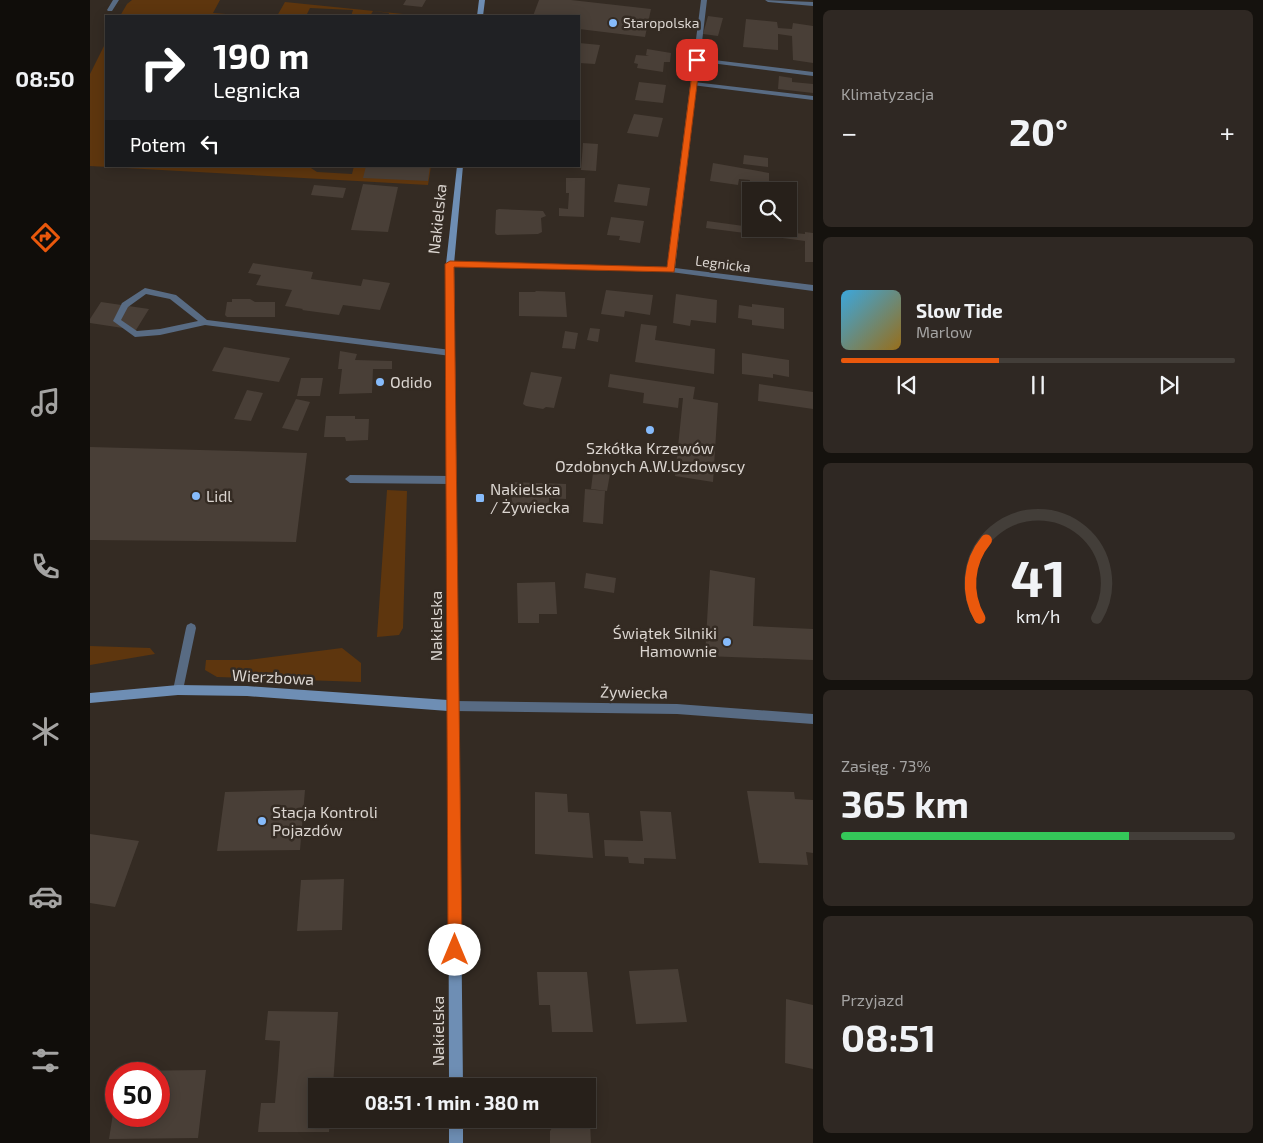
<!DOCTYPE html>
<html lang="pl">
<meta charset="utf-8">
<style>
body{margin:0;font-family:"Exo 2",sans-serif;background:#2f2823;color:#f1f3f6;height:100vh;display:flex;flex-direction:column;font-size:19px;white-space:nowrap}
*{box-sizing:border-box;margin:0}
p{font-size:16px;color:#a4a3a2}
.icon{flex:none;width:28px;height:28px;fill:none;stroke:currentColor;stroke-width:2;stroke-linecap:round;stroke-linejoin:round}
.map{position:relative;flex:1;overflow:hidden}
.side{display:flex;flex-direction:column;gap:10px;padding:10px;background:#15120e;width:450px}
.side>*{flex:none}
.hud{position:absolute;left:15px;top:15px;width:475px;height:152px;border-radius:0px;box-shadow:0 2px 12px #0003,0 0 0 1px #433e39;background:#202124;color:#fff;overflow:hidden}
.fabs{position:absolute;left:652px;top:182px;display:grid;gap:10px}
.fabs a{display:grid;place-items:center;width:55px;height:55px;border-radius:0px;background:#27201a;box-shadow:0 2px 12px #0003,0 0 0 1px #433e39;font-size:25px}
.speed{position:absolute;left:15px;top:1062px;display:flex;gap:10px;font-size:25px;font-weight:700;text-align:center}
.speed>*{display:grid;place-content:center;width:65px;height:65px;border-radius:50%;background:#27201a;box-shadow:0 2px 12px #0003,0 0 0 1px #433e39;line-height:1}
.speed .limit{border:8px solid #d22;background:#fff;color:#111}
.pin{position:absolute;display:grid;place-items:center;width:42px;height:42px;color:#fff;margin:-21px;border-radius:10px;box-shadow:0 2px 8px #0006}
.me{position:absolute;width:55px;margin:-28px;rotate:0deg;stroke-linejoin:round;filter:drop-shadow(0 0 4px #0008)}
.turn{display:flex;align-items:center;gap:18px;height:105px;padding:0 25px;font-size:22px}
.turn .icon{width:65px;height:65px;stroke-width:2.5}
.turn b{display:block;font-size:35px;line-height:42px}
.then{display:flex;align-items:center;height:48px;padding:0 25px;background:#0003;gap:10px;font-size:19px}
.big{font-size:38px;font-weight:700;line-height:1.1}
.side .widget{flex:1;display:flex;flex-direction:column;justify-content:center;gap:8px;min-width:0;padding:0 18px;border-radius:8px;background:#2f2823}
.side .dial{align-items:center;gap:0}
.dial svg{height:130px;overflow:visible;fill:none;stroke:#433e39;stroke-width:7;stroke-linecap:round;text-anchor:middle}
.dial text{fill:#f1f3f6;stroke:none}
.song{display:flex;align-items:center;gap:15px}
.cover{width:60px;height:60px;border-radius:8px;background:linear-gradient(135deg,hsl(200 70% 55%),hsl(40 70% 35%))}
.played{height:5px;border-radius:2px;background:linear-gradient(90deg,#ea580c 40%,#433e39 40%)}
.keys{display:flex;justify-content:space-around;direction:ltr}
.heat{display:flex;justify-content:space-between;align-items:center;font-size:28px;direction:ltr}
.charge{height:8px;border-radius:4px;background:linear-gradient(90deg,#34c759 73%,#433e39 0)}
.trip{position:absolute;left:218px;top:1078px;width:288px;height:50px;border-radius:0px;background:#27201a;box-shadow:0 2px 12px #0003,0 0 0 1px #433e39;font-weight:700;line-height:50px;text-align:center}
main{display:flex;flex:1;min-height:0}
.menu{display:flex;flex-direction:column;width:90px;justify-content:space-around;align-items:center;background:#100d0a;color:#a4a3a2}
.menu .icon{width:35px;height:35px}
.menu .current{color:#ea580c}
.menu b{font-size:22px;color:#f1f3f6}
.map>svg:first-child{display:block}
.green{fill:#5e360e}
.building{fill:#493f37}
.lines{fill:none;stroke-linecap:round;stroke-linejoin:round}
.lane{fill:#586b83;fill-rule:evenodd}
.street{fill:#586b83;fill-rule:evenodd}
.secondary{fill:#6e8eb4;fill-rule:evenodd}
.route{fill:#ea580c;stroke:#983908}
.poi-dot{fill:#86bbfb;stroke:#342b23;stroke-width:2}
.labels{text-anchor:middle;stroke-width:5;stroke-linejoin:round;paint-order:stroke}
.far-poi-label{font-size:14px;fill:#dbd5d0;stroke:#342b23;text-anchor:start}
.far-street-label{font-size:14px;fill:#dbd5d0;stroke:#342b23}
.street-label{font-size:16px;fill:#dbd5d0;stroke:#342b23}
.poi-label{font-size:16px;fill:#dbd5d0;stroke:#342b23;text-anchor:start}
</style>
<main>
<nav class="menu">
<b>08:50</b>
<svg class="icon current" aria-label="directions" viewBox="0 0 24 24"><path d="M12 3l9 9-9 9-9-9zM9 14v-3h6M13 9l2 2-2 2"/></svg>
<svg class="icon" aria-label="music" viewBox="0 0 24 24"><path d="M9 18V5l10-2v13"/><circle cx="6" cy="18" r="3"/><circle cx="16" cy="16" r="3"/></svg>
<svg class="icon" aria-label="phone" viewBox="0 0 24 24"><path d="M5 4h4l2 5-3 2q2 4 5 5l2-3 5 2v4C11 20 4 13 5 4z"/></svg>
<svg class="icon" aria-label="climate" viewBox="0 0 24 24"><path d="M12 3v18M4 7l16 10M4 17L20 7"/></svg>
<svg class="icon" aria-label="car" viewBox="0 0 24 24"><path d="M5 17H2v-5l4-1 3-4h7l3 4 3 1v5h-3M9 17h6M6 11h13"/><circle cx="7" cy="17" r="2"/><circle cx="17" cy="17" r="2"/></svg>
<svg class="icon" aria-label="filters" viewBox="0 0 24 24"><path d="M4 7h16M4 17h16"/><circle cx="9" cy="7" r="2"/><circle cx="15" cy="17" r="2"/></svg>
</nav>
<div class="map">
<svg width="723" height="1143" viewBox="0 0 723 1143">
<rect width="100%" height="100%" fill="#342b23"/>
<path class="green" d="M42,0H130L123,13L162,16H30L37,4Z
M195,2L333,16H298L299,13L283,11L280,16H261L263,10L220,8L216,16H187Z
M16,42V166H218L227,172L262,174L264,166H341L338,185L0,166V74Z
M297,490L317,491L313,628L309,635L287,637Z
M0,646L60,648L65,654L0,665Z
M252,648L271,663V682L127,677L115,670L116,660H158Z"/>
<path class="building" d="M316,0H336L332,7L313,5Z
M449,0H481L561,9L555,37L489,29V16H443Z
M618,16L633,18L628,36L613,34Z
M656,19L687,22L688,28L702,29L703,23L723,26V63L703,60L702,36L688,34V50L653,47Z
M489,43L510,45L505,64L489,63Z
M557,49L581,53L580,62H574L573,72L547,68L548,64L544,63L546,55L559,56L556,55Z
M689,76L702,78V82L723,84V93L688,89Z
M549,82L576,85L573,103L545,100Z
M544,114L573,118L568,137L537,133Z
M493,143L508,144L506,171L491,170Z
M654,155L678,158V167L653,164Z
M623,163L679,173V189L659,186L660,180L649,179L648,185L620,181Z
M276,166H340L338,181L273,178Z
M476,178H495L494,217L469,216V208L478,209L479,193H476Z
M273,184L308,187L298,232L261,230Z
M528,184L560,188L557,206L524,202Z
M224,185L256,188L253,198L221,195Z
M409,209L453,211L456,216L451,218L452,232L448,234L407,235L405,233L406,210Z
M521,217L554,221L550,243L529,240L530,236L517,235Z
M617,221L661,227V229L715,234V232L723,233V262H715V241L616,228Z
M163,263L223,272L221,279L271,286L273,279L300,283L290,310L253,305L249,315L212,310L213,309L195,306L202,290L166,285L171,275L158,273Z
M516,290L563,295L560,315L535,311L534,317L511,314Z
M445,291L475,292L477,317L429,316V292H446Z
M586,294L627,300L626,323L601,320L600,326L583,323Z
M142,299H160L165,302H185V317H137L135,315L137,302H142Z
M11,302L59,309L46,330L0,323V319Z
M662,304L694,308V329L662,325V320L648,318L649,305L662,307Z
M551,324L567,326L565,340L625,349L624,374L545,362Z
M500,328L510,329L508,342L497,340Z
M475,331L488,333L485,349L472,348Z
M134,347L168,353L200,358L189,382L122,371Z
M250,351L267,354L265,360L302,361V369H283L282,393L249,394L252,369H248Z
M652,353L699,360V377L683,374V378L652,374Z
M441,372L472,377L464,408L456,407L453,409L436,406L433,404Z
M520,374L605,387L603,399L628,403L623,482L585,476L593,398H589L588,408L553,403L554,393L518,387Z
M211,378H233L230,396H207Z
M669,384L723,392V409L668,401Z
M157,390L173,393L161,421L144,419Z
M206,399L220,402L208,431L192,428Z
M236,416H265V419H279L278,440L256,441L255,437H234Z
M0,447L217,453L206,542L0,540Z
M504,465L521,468L517,491L501,489Z
M421,482L476,484V499L459,498V509L422,508Z
M495,489L515,491L513,524L493,522Z
M620,570L665,578L663,626L723,629V660L615,656Z
M496,573L526,578L524,593L494,588Z
M465,582L467,614H449V623H428L427,583Z
M215,790L210,850L127,851L135,792Z
M657,791L704,792L705,799L723,800V853L716,852L718,865L669,863Z
M445,792L477,794L478,812L499,813L503,858L445,854Z
M550,811L581,812L586,859L554,858V864L539,863L538,857L515,856L514,840L553,841Z
M0,834L49,841L25,907L0,903Z
M254,879L252,930L207,931L211,880Z
M588,969L597,1022L546,1024L539,971Z
M447,972H497L503,1032H462L460,1005H449Z
M696,999L723,1005V1069L695,1063Z
M178,1011L248,1012L243,1086H226V1119H240L239,1132H168L171,1103H185L188,1070L190,1041L175,1040Z
M116,1070L108,1138L19,1139L25,1101L26,1116H69V1074H30L31,1071Z
M466,1122H500L501,1143H460V1131Z"/>
<g class="lines">
<path class="lane" d="M607,58L723,72V76L605,61L604,60Z
M604,82L723,96V100L602,85L601,84Z
M55,288L86,295L117,320L361,350L365,353L361,356L115,325L70,335L45,337L23,321L32,303ZM56,294L80,299L108,321L70,329L47,331L31,320L38,307Z
M260,475L362,476L367,480L362,484L260,483L255,479Z
M101,623L105,625L106,628L93,690L92,694L88,695L84,694L83,690L96,628L97,625Z"/>
<path class="street" d="M23,0H29L22,11H18L17,10Z
M611,0H617L585,268L723,285V291L581,272L357,266V262H360L577,267Z
M675,0L723,2V6L678,2Z
M364,701L587,704L723,714V724L587,714L364,711L360,710L358,706L360,702Z"/>
<path class="secondary" d="M389,0H395L393,16H387Z
M367,166H373L364,264L373,1086H359L358,711L157,696L88,695L0,703V693L88,685L157,686L358,700L356,264Z
M359,1119H373V1143H359Z"/>
</g>
<path class="route" d="M604,58L610,60L584,272L364,267L372,950L370,955L365,957L360,955L358,950L355,264L360,261L577,267Z"/>
<g class="poi-dot">
<circle cx="523" cy="23" r="5"/>
<circle cx="290" cy="382" r="5"/>
<circle cx="560" cy="430" r="5"/>
<circle cx="106" cy="496" r="5"/>
<rect x="385" y="493" width="10" height="10" rx="2.5"/>
<circle cx="637" cy="642" r="5"/>
<circle cx="172" cy="821" r="5"/>
</g>
<g class="labels">
<g class="far-poi-label">
<text x="533" y="28">Staropolska</text>
</g>
<g class="far-street-label">
<text transform="translate(633 264) rotate(7)" y="5">Legnicka</text>
</g>
<g class="street-label">
<text transform="translate(347 219) rotate(-84)" y="6">Nakielska</text>
<text transform="translate(346 626) rotate(-90)" y="6">Nakielska</text>
<text transform="translate(183 677) rotate(3)" y="6">Wierzbowa</text>
<text transform="translate(544 692) rotate(1)" y="6">Żywiecka</text>
<text transform="translate(348 1031) rotate(-90)" y="6">Nakielska</text>
</g>
<g class="poi-label">
<text x="300" y="388">Odido</text>
<text x="560" y="454" text-anchor="middle">Szkółka Krzewów<tspan x="560" dy="18">Ozdobnych A.W.Uzdowscy</tspan></text>
<text x="400" y="495">Nakielska<tspan x="400" dy="18">/ Żywiecka</tspan></text>
<text x="116" y="502">Lidl</text>
<text x="627" y="639" text-anchor="end">Świątek Silniki<tspan x="627" dy="18">Hamownie</tspan></text>
<text x="182" y="818">Stacja Kontroli<tspan x="182" dy="18">Pojazdów</tspan></text>
</g>
</g>
</svg>
<div class="fabs">
<a><svg class="icon" aria-label="search" viewBox="0 0 24 24"><circle cx="10" cy="10" r="6"/><path d="M15 15l6 6"/></svg></a>
</div>
<div class="speed"><div class="limit">50</div></div>
<div class="pin" style="left:607px;top:60px;background:#d93025"><svg class="icon" aria-label="arrive" viewBox="0 0 24 24"><path d="M6 21V4h12l-3 4 3 4H6"/></svg></div>
<svg class="me" style="left:365px;top:950px" viewBox="-20 -20 40 40"><circle r="19" fill="#fff"/><path d="M0-13L10 11 0 6-10 11z" fill="#ea580c"/></svg>
<div class="trip">08:51 · 1 min · 380 m</div>
<div class="hud">
<div class="turn"><svg class="icon" aria-label="right" viewBox="0 0 24 24"><path d="M7 20v-9h11M14 6l5 5-5 5"/></svg><div><b>190 m</b>Legnicka</div></div>
<div class="then">Potem<svg class="icon" aria-label="left" viewBox="0 0 24 24"><path d="M17 20v-9H6M10 6l-5 5 5 5"/></svg></div>
</div>
</div>
<section class="side">
<div class="widget"><p>Klimatyzacja</p>
<div class="heat"><a>−</a><b class="big">20°</b><a>+</a></div>
</div>
<div class="widget">
<div class="song"><i class="cover"></i><div><b>Slow Tide</b><p>Marlow</p></div></div>
<div class="played"></div>
<div class="keys"><svg class="icon" aria-label="previous" viewBox="0 0 24 24"><path d="M18 5L8 12l10 7zM5 5v14"/></svg><svg class="icon" aria-label="pause" viewBox="0 0 24 24"><path d="M8 5v14M16 5v14"/></svg><svg class="icon" aria-label="next" viewBox="0 0 24 24"><path d="M6 5l10 7-10 7zM19 5v14"/></svg></div>
</div>
<div class="widget dial"><svg viewBox="0 0 100 80">
<path d="M14 69A42 42 0 1 1 86 69"/>
<path d="M14 69A42 42 0 0 1 18 21" stroke="#ea580c"/>
<text x="50" y="56" font-size="32" font-weight="700">41</text>
<text x="50" y="72" font-size="11">km/h</text>
</svg></div>
<div class="widget"><p>Zasięg · 73%</p><b class="big">365 km</b><div class="charge"></div></div>
<div class="widget"><p>Przyjazd</p><b class="big">08:51</b></div>
</section>
</main>
